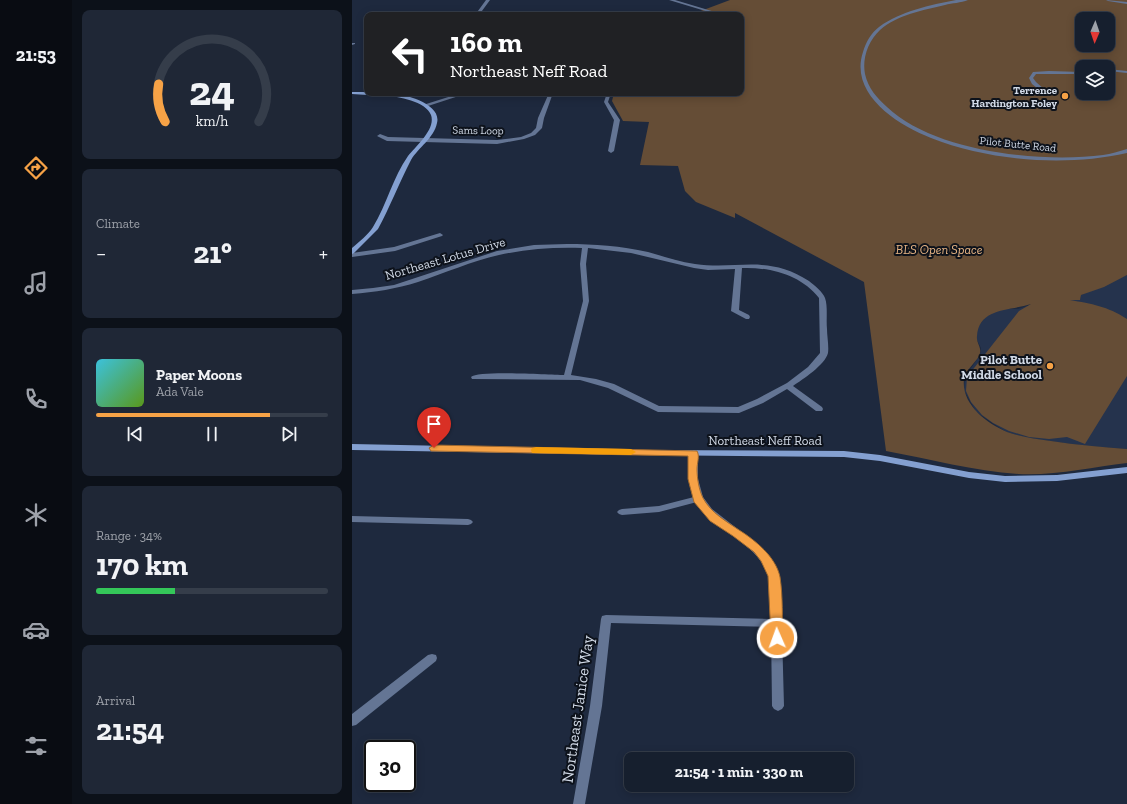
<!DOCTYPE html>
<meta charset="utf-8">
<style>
body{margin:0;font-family:"Zilla Slab",serif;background:#1f2736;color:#f1f3f6;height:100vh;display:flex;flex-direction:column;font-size:15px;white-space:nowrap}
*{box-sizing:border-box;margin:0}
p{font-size:13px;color:#9ea2aa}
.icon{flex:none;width:22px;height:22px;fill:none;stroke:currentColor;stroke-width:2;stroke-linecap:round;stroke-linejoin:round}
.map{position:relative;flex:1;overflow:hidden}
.side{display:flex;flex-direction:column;gap:10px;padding:10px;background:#0c1119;width:280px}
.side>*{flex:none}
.guide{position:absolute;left:12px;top:12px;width:380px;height:84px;border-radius:8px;box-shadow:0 2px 10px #0003,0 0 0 1px #353d4a;background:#202124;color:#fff;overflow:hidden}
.needle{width:26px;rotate:182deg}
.controls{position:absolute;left:723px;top:12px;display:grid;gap:8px}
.controls a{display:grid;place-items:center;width:40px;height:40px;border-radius:8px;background:#161f2e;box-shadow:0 2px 10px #0003,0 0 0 1px #353d4a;font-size:20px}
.speed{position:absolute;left:12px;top:740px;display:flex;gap:8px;font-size:20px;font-weight:700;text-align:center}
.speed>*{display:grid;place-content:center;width:52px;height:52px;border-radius:50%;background:#161f2e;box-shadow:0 2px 10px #0003,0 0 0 1px #353d4a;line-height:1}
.speed .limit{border:2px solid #111;border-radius:6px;background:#fff;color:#111}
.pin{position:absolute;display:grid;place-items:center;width:34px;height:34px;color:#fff;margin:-41px -17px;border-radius:50% 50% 50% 0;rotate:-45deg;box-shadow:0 0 4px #0007}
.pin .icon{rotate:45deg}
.me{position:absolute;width:44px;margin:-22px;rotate:358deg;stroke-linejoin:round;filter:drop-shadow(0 0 3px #0008)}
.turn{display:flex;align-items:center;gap:14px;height:84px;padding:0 20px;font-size:18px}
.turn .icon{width:52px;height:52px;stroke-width:2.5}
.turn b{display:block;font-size:28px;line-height:34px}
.big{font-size:30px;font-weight:700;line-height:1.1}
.side .card{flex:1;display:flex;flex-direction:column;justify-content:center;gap:6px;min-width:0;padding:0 14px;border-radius:8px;background:#1f2736}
.side .dial{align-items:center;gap:0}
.dial svg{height:104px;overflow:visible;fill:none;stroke:#353d4a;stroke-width:7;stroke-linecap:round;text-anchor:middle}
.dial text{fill:#f1f3f6;stroke:none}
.song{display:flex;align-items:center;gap:12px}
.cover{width:48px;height:48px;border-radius:6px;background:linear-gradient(135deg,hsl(190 70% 55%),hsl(90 70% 35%))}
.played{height:4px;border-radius:2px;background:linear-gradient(90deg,#f6a246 75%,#353d4a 75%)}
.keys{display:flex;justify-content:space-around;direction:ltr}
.heat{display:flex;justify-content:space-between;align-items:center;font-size:22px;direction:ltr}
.charge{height:6px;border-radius:3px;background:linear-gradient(90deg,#34c759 34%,#353d4a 0)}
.trip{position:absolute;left:272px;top:752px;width:230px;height:40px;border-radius:8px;background:#161f2e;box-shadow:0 2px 10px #0003,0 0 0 1px #353d4a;font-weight:700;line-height:40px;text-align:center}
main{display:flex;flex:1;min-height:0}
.dock{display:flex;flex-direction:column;width:72px;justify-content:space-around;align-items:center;background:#090c12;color:#9ea2aa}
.dock .icon{width:28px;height:28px}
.dock .selected{color:#f6a246}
.dock b{font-size:18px;color:#f1f3f6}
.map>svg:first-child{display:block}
.built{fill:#25334d}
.green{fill:#654d36;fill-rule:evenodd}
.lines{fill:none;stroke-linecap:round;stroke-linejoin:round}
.street{fill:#647594;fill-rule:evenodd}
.secondary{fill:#84a0d1;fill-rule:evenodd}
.route{fill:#f6a246;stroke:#a0692e}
.slow{fill:#f59e0b}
.poi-dot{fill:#f6a246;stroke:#0d121b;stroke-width:1.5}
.labels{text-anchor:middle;stroke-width:4;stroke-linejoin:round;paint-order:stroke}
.far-poi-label{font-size:11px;font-weight:bold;fill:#d2dae7;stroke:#0d121b;text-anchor:end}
.far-street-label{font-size:11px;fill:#d2dae7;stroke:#0d121b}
.park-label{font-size:13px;font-style:italic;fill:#e7b585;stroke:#0d121b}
.street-label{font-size:13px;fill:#d2dae7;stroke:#0d121b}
.poi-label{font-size:13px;font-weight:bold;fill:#d2dae7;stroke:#0d121b;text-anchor:end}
.near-street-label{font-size:16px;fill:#d2dae7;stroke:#0d121b}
</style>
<main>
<nav class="dock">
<b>21:53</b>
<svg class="icon selected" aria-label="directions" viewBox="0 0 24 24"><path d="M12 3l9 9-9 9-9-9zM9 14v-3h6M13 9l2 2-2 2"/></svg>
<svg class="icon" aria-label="music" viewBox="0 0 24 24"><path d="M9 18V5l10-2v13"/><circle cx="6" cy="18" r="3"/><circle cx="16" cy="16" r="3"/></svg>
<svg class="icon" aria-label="phone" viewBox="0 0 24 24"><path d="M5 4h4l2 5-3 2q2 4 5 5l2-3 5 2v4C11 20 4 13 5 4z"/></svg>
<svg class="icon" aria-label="climate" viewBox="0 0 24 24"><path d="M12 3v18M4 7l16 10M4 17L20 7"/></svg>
<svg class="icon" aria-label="car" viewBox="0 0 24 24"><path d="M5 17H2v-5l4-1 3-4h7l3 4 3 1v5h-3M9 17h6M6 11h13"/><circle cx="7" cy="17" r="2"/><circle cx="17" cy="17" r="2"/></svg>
<svg class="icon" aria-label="filters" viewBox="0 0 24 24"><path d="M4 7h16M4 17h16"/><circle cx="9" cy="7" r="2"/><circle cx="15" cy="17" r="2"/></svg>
</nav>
<section class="side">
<div class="card dial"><svg viewBox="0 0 100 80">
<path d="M14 69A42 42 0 1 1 86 69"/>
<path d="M14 69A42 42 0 0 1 9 40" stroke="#f6a246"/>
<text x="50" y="56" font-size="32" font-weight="700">24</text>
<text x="50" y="72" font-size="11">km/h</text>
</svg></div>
<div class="card"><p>Climate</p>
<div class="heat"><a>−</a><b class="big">21°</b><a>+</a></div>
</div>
<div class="card">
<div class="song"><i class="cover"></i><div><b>Paper Moons</b><p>Ada Vale</p></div></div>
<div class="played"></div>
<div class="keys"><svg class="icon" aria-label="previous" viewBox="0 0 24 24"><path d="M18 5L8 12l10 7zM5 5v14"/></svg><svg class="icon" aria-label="pause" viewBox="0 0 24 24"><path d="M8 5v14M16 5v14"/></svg><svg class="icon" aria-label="next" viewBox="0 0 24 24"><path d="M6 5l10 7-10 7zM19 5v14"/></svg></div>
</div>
<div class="card"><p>Range · 34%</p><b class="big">170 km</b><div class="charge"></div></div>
<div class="card"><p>Arrival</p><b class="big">21:54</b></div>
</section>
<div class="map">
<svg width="775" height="804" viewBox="0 0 775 804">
<rect width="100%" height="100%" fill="#1e293e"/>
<path class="built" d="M775,275V449L734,446L675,438L654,432L624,412L612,390L613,377L628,355L629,348L624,338L625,328L634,316L648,309H666L687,302L700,299L728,300L729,295Z"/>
<path class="green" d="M378,0H775V275L752,287L729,295L728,300H718C740,304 755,306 775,319V376L733,444L715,437L697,439L677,437L657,431L641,423L630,415L619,402L614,391L615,377L667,311L679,304C659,311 627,307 625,336C624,344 631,348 627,356C623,363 614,370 612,379C609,404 634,423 655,432C669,437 684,439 699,441C725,445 750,447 775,449V463C740,467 702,476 666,474C622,471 578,459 534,451L512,282L383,213V218L344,202L333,191L326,166L288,165L297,122L271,121L260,101L262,93H389V15H338ZM730,19H756V45H730ZM730,67H756V93H730Z"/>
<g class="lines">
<path class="street" d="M134,0H138L127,15H123Z
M317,0H323L363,12L360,13Z
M604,0H616C609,3 600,3 593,5C571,10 545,15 528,30C516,41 510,59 513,74C516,88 525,98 535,107C582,152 689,163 751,155C759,154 767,151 775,149V153C713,167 638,161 579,138C545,125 497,94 511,52C514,42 519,33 527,27C549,11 578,5 604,0Z
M754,0L775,2V4L756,1Z
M0,43H3V44L0,45Z
M756,69L775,71V73L756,71Z
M697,71L730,72V74H684L681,78L684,82L693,90L689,91L680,84L677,78L681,72Z
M109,93H116L76,106L71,105Z
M197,93H201L192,118L190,128L183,135L172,139L145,144L35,141L25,136L28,134L36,137L145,140L169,137L179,133L184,128L186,118Z
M255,93H259L256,102L268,120L262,151L259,153L256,151L262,120L252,102Z
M88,233L91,235L90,236L43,251L0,257V253L42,247Z
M215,244C242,244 269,246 296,252C311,256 327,262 343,264C386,270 415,254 457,281C462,285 471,292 473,298C476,306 474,320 475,329C475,336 477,346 476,353C473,365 451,379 441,386L470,407L471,409L470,411H464L435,389L411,403L387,413L306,412L256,388L228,380L120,379L119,377C126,370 197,375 212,375L231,301L228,264L230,248C202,247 174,249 147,255C120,261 93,273 66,282C44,289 23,292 0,294V290L21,288L42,285L145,251L182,245ZM236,248L279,253L342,268L356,270L383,269L379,311L394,319H397L398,317L397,315L387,310L390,268C418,267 449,275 467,298L468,353L456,367L435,383L405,399L386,407L307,406L262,384L244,379L219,375L237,301L234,264Z
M342,450L346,453V479L351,497L360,509L401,541L414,554L426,575L429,596L432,706L430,709L426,711L422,709L420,706L419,627L259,623L250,706L233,804H221L238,706L249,619L250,616L254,615L419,619C419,606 421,592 417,579C409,547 375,536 354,515C351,511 348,507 345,502L307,512L270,515L267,514L265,512L267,510L270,509L307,506L342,497L337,479L338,453Z
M0,516L116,519L119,520L121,522L119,524L116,525L0,522Z
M80,654L84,655L85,658L84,661L4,725L0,726V714L76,655Z"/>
<path class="secondary" d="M0,92C13,92 25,92 39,93C53,94 90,104 85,123C82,138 66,148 59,160C47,183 38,207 26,229L2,253L0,254V248C7,242 16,235 21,227C35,204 41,177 56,156C64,146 84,129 79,115C74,101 46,97 33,95L31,96L0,94Z
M0,444L287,450L492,451L528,455L617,472L653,476L705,475L775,467V473L705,481L653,482L617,478L528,461L492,457L287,455L0,450Z"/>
</g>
<path class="route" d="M82,445L345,451C348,456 345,463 345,469C345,478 347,490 351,498C359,513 374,521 387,530C403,540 424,557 428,577C431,596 430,619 431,638L429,642L425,643L421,642L419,638L416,576L409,561L402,552L381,536L358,521L342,502L336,479V456L79,451L77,448Z"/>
<path class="slow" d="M184,447L279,449L284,452L279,455L180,453L179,450L180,448Z"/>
<g class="poi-dot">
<circle cx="713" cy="96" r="4"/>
<circle cx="698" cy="366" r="4"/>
</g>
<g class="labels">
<g class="far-poi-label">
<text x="705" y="94">Terrence<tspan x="705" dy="13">Hardington Foley</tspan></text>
</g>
<g class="far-street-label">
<text transform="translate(126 130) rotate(1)" y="4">Sams Loop</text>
<text transform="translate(666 144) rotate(6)" y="4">Pilot Butte Road</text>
</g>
<g class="park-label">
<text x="587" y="254">BLS Open Space</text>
</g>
<g class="street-label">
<text transform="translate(93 258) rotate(-16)" y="5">Northeast Lotus Drive</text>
<text x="413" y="445">Northeast Neff Road</text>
</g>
<g class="poi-label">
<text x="690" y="364">Pilot Butte<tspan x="690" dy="15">Middle School</tspan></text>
</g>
<g class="near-street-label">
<text transform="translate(225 709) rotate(-82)" y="6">Northeast Janice Way</text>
</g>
</g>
</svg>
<div class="controls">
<a><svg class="needle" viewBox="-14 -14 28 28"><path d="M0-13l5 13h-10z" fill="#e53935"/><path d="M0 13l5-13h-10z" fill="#9ea2aa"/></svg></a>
<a><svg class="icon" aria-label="layers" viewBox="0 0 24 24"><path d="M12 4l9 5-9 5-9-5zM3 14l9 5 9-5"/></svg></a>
</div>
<div class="speed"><div class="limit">30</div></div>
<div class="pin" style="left:82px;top:448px;background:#d93025"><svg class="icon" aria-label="arrive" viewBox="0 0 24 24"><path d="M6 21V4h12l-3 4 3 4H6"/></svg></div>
<svg class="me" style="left:425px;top:638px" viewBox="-20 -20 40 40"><circle r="17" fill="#f6a246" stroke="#fff" stroke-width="3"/><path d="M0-11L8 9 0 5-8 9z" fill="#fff"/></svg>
<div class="trip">21:54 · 1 min · 330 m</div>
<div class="guide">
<div class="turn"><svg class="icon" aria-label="left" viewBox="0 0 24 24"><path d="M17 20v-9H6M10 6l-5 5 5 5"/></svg><div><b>160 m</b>Northeast Neff Road</div></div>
</div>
</div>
</main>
